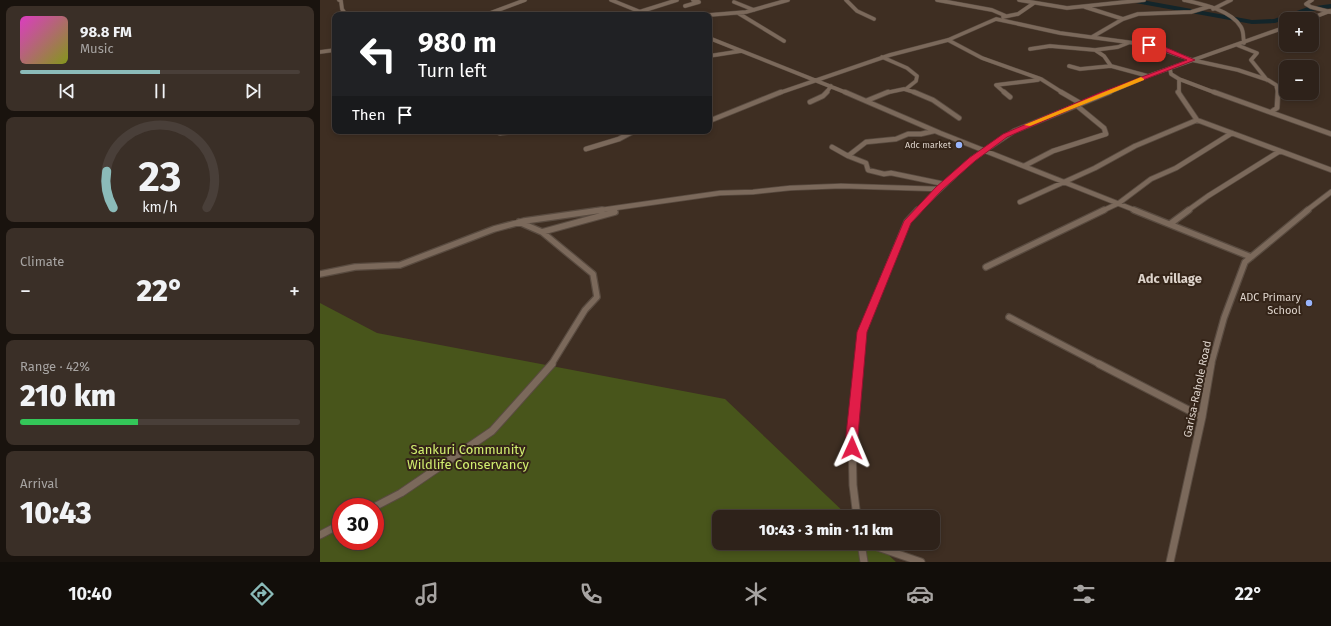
<!DOCTYPE html>
<meta charset="utf-8">
<style>
body{margin:0;font-family:"Fira Sans",sans-serif;background:#3a2f27;color:#f1f3f6;height:100vh;display:flex;flex-direction:column;font-size:15px;white-space:nowrap}
*{box-sizing:border-box;margin:0}
p{font-size:13px;color:#a7a4a2}
.icon{flex:none;width:22px;height:22px;fill:none;stroke:currentColor;stroke-width:2;stroke-linecap:round;stroke-linejoin:round}
.map{position:relative;flex:1;overflow:hidden}
.sheet{display:flex;flex-direction:column;gap:6px;padding:6px;background:#19130e;width:320px}
.sheet>*{flex:none}
.guide{position:absolute;left:12px;top:12px;width:380px;height:122px;border-radius:8px;box-shadow:0 2px 6px #0003,0 0 0 1px #493f39;background:#202124;color:#fff;overflow:hidden}
.controls{position:absolute;left:959px;top:12px;display:grid;gap:8px}
.controls a{display:grid;place-items:center;width:40px;height:40px;border-radius:8px;background:#2e221a;box-shadow:0 2px 6px #0003,0 0 0 1px #493f39;font-size:20px}
.speed{position:absolute;left:12px;top:498px;display:flex;gap:8px;font-size:20px;font-weight:700;text-align:center}
.speed>*{display:grid;place-content:center;width:52px;height:52px;border-radius:50%;background:#2e221a;box-shadow:0 2px 6px #0003,0 0 0 1px #493f39;line-height:1}
.speed .limit{border:6px solid #d22;background:#fff;color:#111}
.pin{position:absolute;display:grid;place-items:center;width:34px;height:34px;color:#fff;margin:-17px;border-radius:8px;box-shadow:0 2px 6px #0006}
.me{position:absolute;width:44px;margin:-22px;rotate:1deg;stroke-linejoin:round;filter:drop-shadow(0 0 3px #0008)}
.turn{display:flex;align-items:center;gap:14px;height:84px;padding:0 20px;font-size:18px}
.turn .icon{width:52px;height:52px;stroke-width:2.5}
.turn b{display:block;font-size:28px;line-height:34px}
.then{display:flex;align-items:center;height:38px;padding:0 20px;background:#0003;gap:8px;font-size:15px}
.big{font-size:30px;font-weight:800;line-height:1.1}
.sheet .tile{flex:1;display:flex;flex-direction:column;justify-content:center;gap:6px;min-width:0;padding:0 14px;border-radius:8px;background:#3a2f27}
.sheet .dial{align-items:center;gap:0}
.dial svg{height:104px;overflow:visible;fill:none;stroke:#493f39;stroke-width:7;stroke-linecap:round;text-anchor:middle}
.dial text{fill:#f1f3f6;stroke:none}
.song{display:flex;align-items:center;gap:12px}
.cover{width:48px;height:48px;border-radius:6px;background:linear-gradient(135deg,hsl(310 70% 55%),hsl(70 70% 35%))}
.played{height:4px;border-radius:2px;background:linear-gradient(90deg,#8bbbb9 50%,#493f39 50%)}
.keys{display:flex;justify-content:space-around;direction:ltr}
.heat{display:flex;justify-content:space-between;align-items:center;font-size:22px;direction:ltr}
.charge{height:6px;border-radius:3px;background:linear-gradient(90deg,#34c759 42%,#493f39 0)}
.trip{position:absolute;left:392px;top:510px;width:228px;height:40px;border-radius:8px;background:#2e221a;box-shadow:0 2px 6px #0003,0 0 0 1px #493f39;font-weight:800;line-height:40px;text-align:center}
.dock{display:flex;height:64px;justify-content:space-around;align-items:center;background:#120e0a;color:#a7a4a2}
.dock .icon{width:28px;height:28px}
.dock .current{color:#8bbbb9}
.dock b{font-size:18px;color:#f1f3f6}
main{display:flex;flex:1;min-height:0}
.map>svg:first-child{display:block}
.green{fill:#48551b;fill-rule:evenodd}
.lines{fill:none;stroke-linecap:round;stroke-linejoin:round}
.river{fill:#13252a;fill-rule:evenodd}
.street-far3-casing{stroke:#594b40;stroke-width:4.5}
.street-far2-casing{stroke:#594b40;stroke-width:6}
.street-far1-casing{stroke:#594b40;stroke-width:8}
.street-casing{stroke:#594b40;stroke-width:9}
.street-far3{stroke:#7b695b;stroke-width:3.5}
.street-far2{stroke:#7b695b;stroke-width:4.5}
.street-far1{stroke:#7b695b;stroke-width:5.5}
.street{stroke:#7b695b;stroke-width:7}
.route{fill:#e11d48;stroke:#92132f}
.slow{fill:#f59e0b}
.poi-dot{fill:#99b5fd;stroke:#342418;stroke-width:1.5}
.labels{text-anchor:middle;stroke-width:4;stroke-linejoin:round;paint-order:stroke}
.far-poi-label{font-size:9px;fill:#ddd3cb;stroke:#342418;text-anchor:end}
.poi-label{font-size:11px;fill:#ddd3cb;stroke:#342418;text-anchor:end}
.street-label{font-size:11px;fill:#ddd3cb;stroke:#342418}
.quarter-label{font-size:13px;font-weight:bold;fill:#ddd3cb;stroke:#342418}
.near-park-label{font-size:13px;fill:#d1ee6f;stroke:#342418}
</style>
<main>
<section class="sheet">
<div class="tile">
<div class="song"><i class="cover"></i><div><b>98.8 FM</b><p>Music</p></div></div>
<div class="played"></div>
<div class="keys"><svg class="icon" aria-label="previous" viewBox="0 0 24 24"><path d="M18 5L8 12l10 7zM5 5v14"/></svg><svg class="icon" aria-label="pause" viewBox="0 0 24 24"><path d="M8 5v14M16 5v14"/></svg><svg class="icon" aria-label="next" viewBox="0 0 24 24"><path d="M6 5l10 7-10 7zM19 5v14"/></svg></div>
</div>
<div class="tile dial"><svg viewBox="0 0 100 80">
<path d="M14 69A42 42 0 1 1 86 69"/>
<path d="M14 69A42 42 0 0 1 9 41" stroke="#8bbbb9"/>
<text x="50" y="56" font-size="32" font-weight="700">23</text>
<text x="50" y="72" font-size="11">km/h</text>
</svg></div>
<div class="tile"><p>Climate</p>
<div class="heat"><a>−</a><b class="big">22°</b><a>+</a></div>
</div>
<div class="tile"><p>Range · 42%</p><b class="big">210 km</b><div class="charge"></div></div>
<div class="tile"><p>Arrival</p><b class="big">10:43</b></div>
</section>
<div class="map">
<svg width="1011" height="562" viewBox="0 0 1011 562">
<rect width="100%" height="100%" fill="#3e2e22"/>
<path class="green" d="M0,303L57,333L405,399L529,517H399V543H556L576,562H0ZM21,507H55V541H21Z"/>
<g class="lines">
<path class="river" d="M807,0H822L932,20L954,19L988,7L1011,4V8L992,11L955,23L932,24L810,2Z"/>
<g class="street-far3-casing">
<path id="street-far3" d="M19,0L21,1L22,9L26,15
M291,0L328,15
M526,0L537,11L554,19
M617,0L672,10L686,16
M699,0L747,8L824,0
M864,0C882,4 911,10 921,27C924,32 923,38 924,43
M992,0L986,4L991,7L1011,12
M414,2L434,10
M365,6L379,2L373,0
M765,7L803,19
M893,9L911,0
M319,12L357,0
M418,13L464,41
M165,15L205,0
M389,15L426,12L468,0
M683,17L698,14L714,3
M989,19L1010,11
M772,37L803,19L818,14L871,12L888,7
M389,38L527,93
M628,40L662,58L721,79L743,93
M808,43L798,47L775,50L784,56L791,66L828,76
M917,45L937,53L931,60L947,80
M710,49L730,46L775,50
M0,52L15,50
M389,56L421,51
M562,57L587,68L597,76L596,81L586,89
M749,66L760,69L791,66
M850,69L851,74L859,79L896,93
M459,93L570,55L628,40L676,19L740,33L829,45L872,60L918,70L948,80L956,85L958,93
M506,93L511,86
M565,93L584,89L597,93
M685,93L676,85L718,80
M788,93L828,76L966,27
M859,93V79"/>
</g>
<g class="street-far2-casing">
<path id="street-far2" d="M525,92L620,133L817,211
M594,92L613,100L639,118
M684,92L690,97
M741,92L760,103
M894,92L1011,134
M546,101L568,92
M490,102L503,96L507,92
M951,112L957,108L958,92
M877,120L1011,170
M389,121L461,92
M614,131L601,134H588L576,139L546,142L528,156L546,163L548,170L564,174L571,173L624,184
M180,133L195,131
M512,147L528,156
M266,149L299,139L314,131
M704,166L733,151L786,134L784,128L756,105
M700,202L775,168L815,146L877,120L858,92
M274,211L400,193L433,192L470,188L521,186L619,189
M597,211L652,159L694,131L790,92
M782,211L799,203L831,179L856,168L912,133
M867,211L888,196L960,151
M986,211L1011,192"/>
</g>
<g class="street-far1-casing">
<path id="street-far1" d="M814,210L931,257
M199,222L222,232L273,274L277,297L265,310L231,365
M850,224L869,210
M222,232L295,212
M666,267L784,210
M0,274L35,267L80,265L174,229L204,221L282,210
M689,317L781,365
M539,365L542,332L587,222L598,210
M891,365L904,318L925,262L988,210"/>
</g>
<g class="street-casing">
<path id="street" d="M779,364L882,417
M54,507L81,493L172,431L232,364
M537,517L533,485L532,435L539,364
M0,535L21,524
M541,543L544,562
M546,543L601,562
M850,562L882,417L891,364"/>
</g>
<use href="#street-far3" class="street-far3"/>
<use href="#street-far2" class="street-far2"/>
<use href="#street-far1" class="street-far1"/>
<use href="#street" class="street"/>
</g>
<path class="route" d="M829,43L845,47L875,60L784,95L687,137L655,161L622,190L591,223L547,332L538,435V448L536,451L532,452L528,451L526,448V435L537,332L584,221L616,187L649,158L683,134L779,93L867,60L841,50L827,46V44Z"/>
<path class="slow" d="M821,77L824,79V80L710,126L704,125Z"/>
<g class="poi-dot">
<circle cx="639" cy="145" r="4"/>
<circle cx="989" cy="303" r="4"/>
</g>
<g class="labels">
<g class="far-poi-label">
<text x="631" y="148">Adc market</text>
</g>
<g class="poi-label">
<text x="981" y="301">ADC Primary<tspan x="981" dy="13">School</tspan></text>
</g>
<g class="street-label">
<text transform="translate(877 389) rotate(-78)" y="4">Garisa-Rahole Road</text>
</g>
<g class="quarter-label">
<text x="850" y="283">Adc village</text>
</g>
<g class="near-park-label">
<text x="148" y="454">Sankuri Community<tspan x="148" dy="15">Wildlife Conservancy</tspan></text>
</g>
</g>
</svg>
<div class="controls">
<a>+</a>
<a>−</a>
</div>
<div class="speed"><div class="limit">30</div></div>
<div class="pin" style="left:829px;top:45px;background:#d93025"><svg class="icon" aria-label="arrive" viewBox="0 0 24 24"><path d="M6 21V4h12l-3 4 3 4H6"/></svg></div>
<svg class="me" style="left:532px;top:448px" viewBox="-20 -20 40 40"><path d="M0-17L14 15 0 8-14 15z" fill="#e11d48" stroke="#fff" stroke-width="4"/></svg>
<div class="trip">10:43 · 3 min · 1.1 km</div>
<div class="guide">
<div class="turn"><svg class="icon" aria-label="left" viewBox="0 0 24 24"><path d="M17 20v-9H6M10 6l-5 5 5 5"/></svg><div><b>980 m</b>Turn left</div></div>
<div class="then">Then<svg class="icon" aria-label="arrive" viewBox="0 0 24 24"><path d="M6 21V4h12l-3 4 3 4H6"/></svg></div>
</div>
</div>
</main>
<nav class="dock">
<b>10:40</b>
<svg class="icon current" aria-label="directions" viewBox="0 0 24 24"><path d="M12 3l9 9-9 9-9-9zM9 14v-3h6M13 9l2 2-2 2"/></svg>
<svg class="icon" aria-label="music" viewBox="0 0 24 24"><path d="M9 18V5l10-2v13"/><circle cx="6" cy="18" r="3"/><circle cx="16" cy="16" r="3"/></svg>
<svg class="icon" aria-label="phone" viewBox="0 0 24 24"><path d="M5 4h4l2 5-3 2q2 4 5 5l2-3 5 2v4C11 20 4 13 5 4z"/></svg>
<svg class="icon" aria-label="climate" viewBox="0 0 24 24"><path d="M12 3v18M4 7l16 10M4 17L20 7"/></svg>
<svg class="icon" aria-label="car" viewBox="0 0 24 24"><path d="M5 17H2v-5l4-1 3-4h7l3 4 3 1v5h-3M9 17h6M6 11h13"/><circle cx="7" cy="17" r="2"/><circle cx="17" cy="17" r="2"/></svg>
<svg class="icon" aria-label="filters" viewBox="0 0 24 24"><path d="M4 7h16M4 17h16"/><circle cx="9" cy="7" r="2"/><circle cx="15" cy="17" r="2"/></svg>
<b>22°</b>
</nav>
